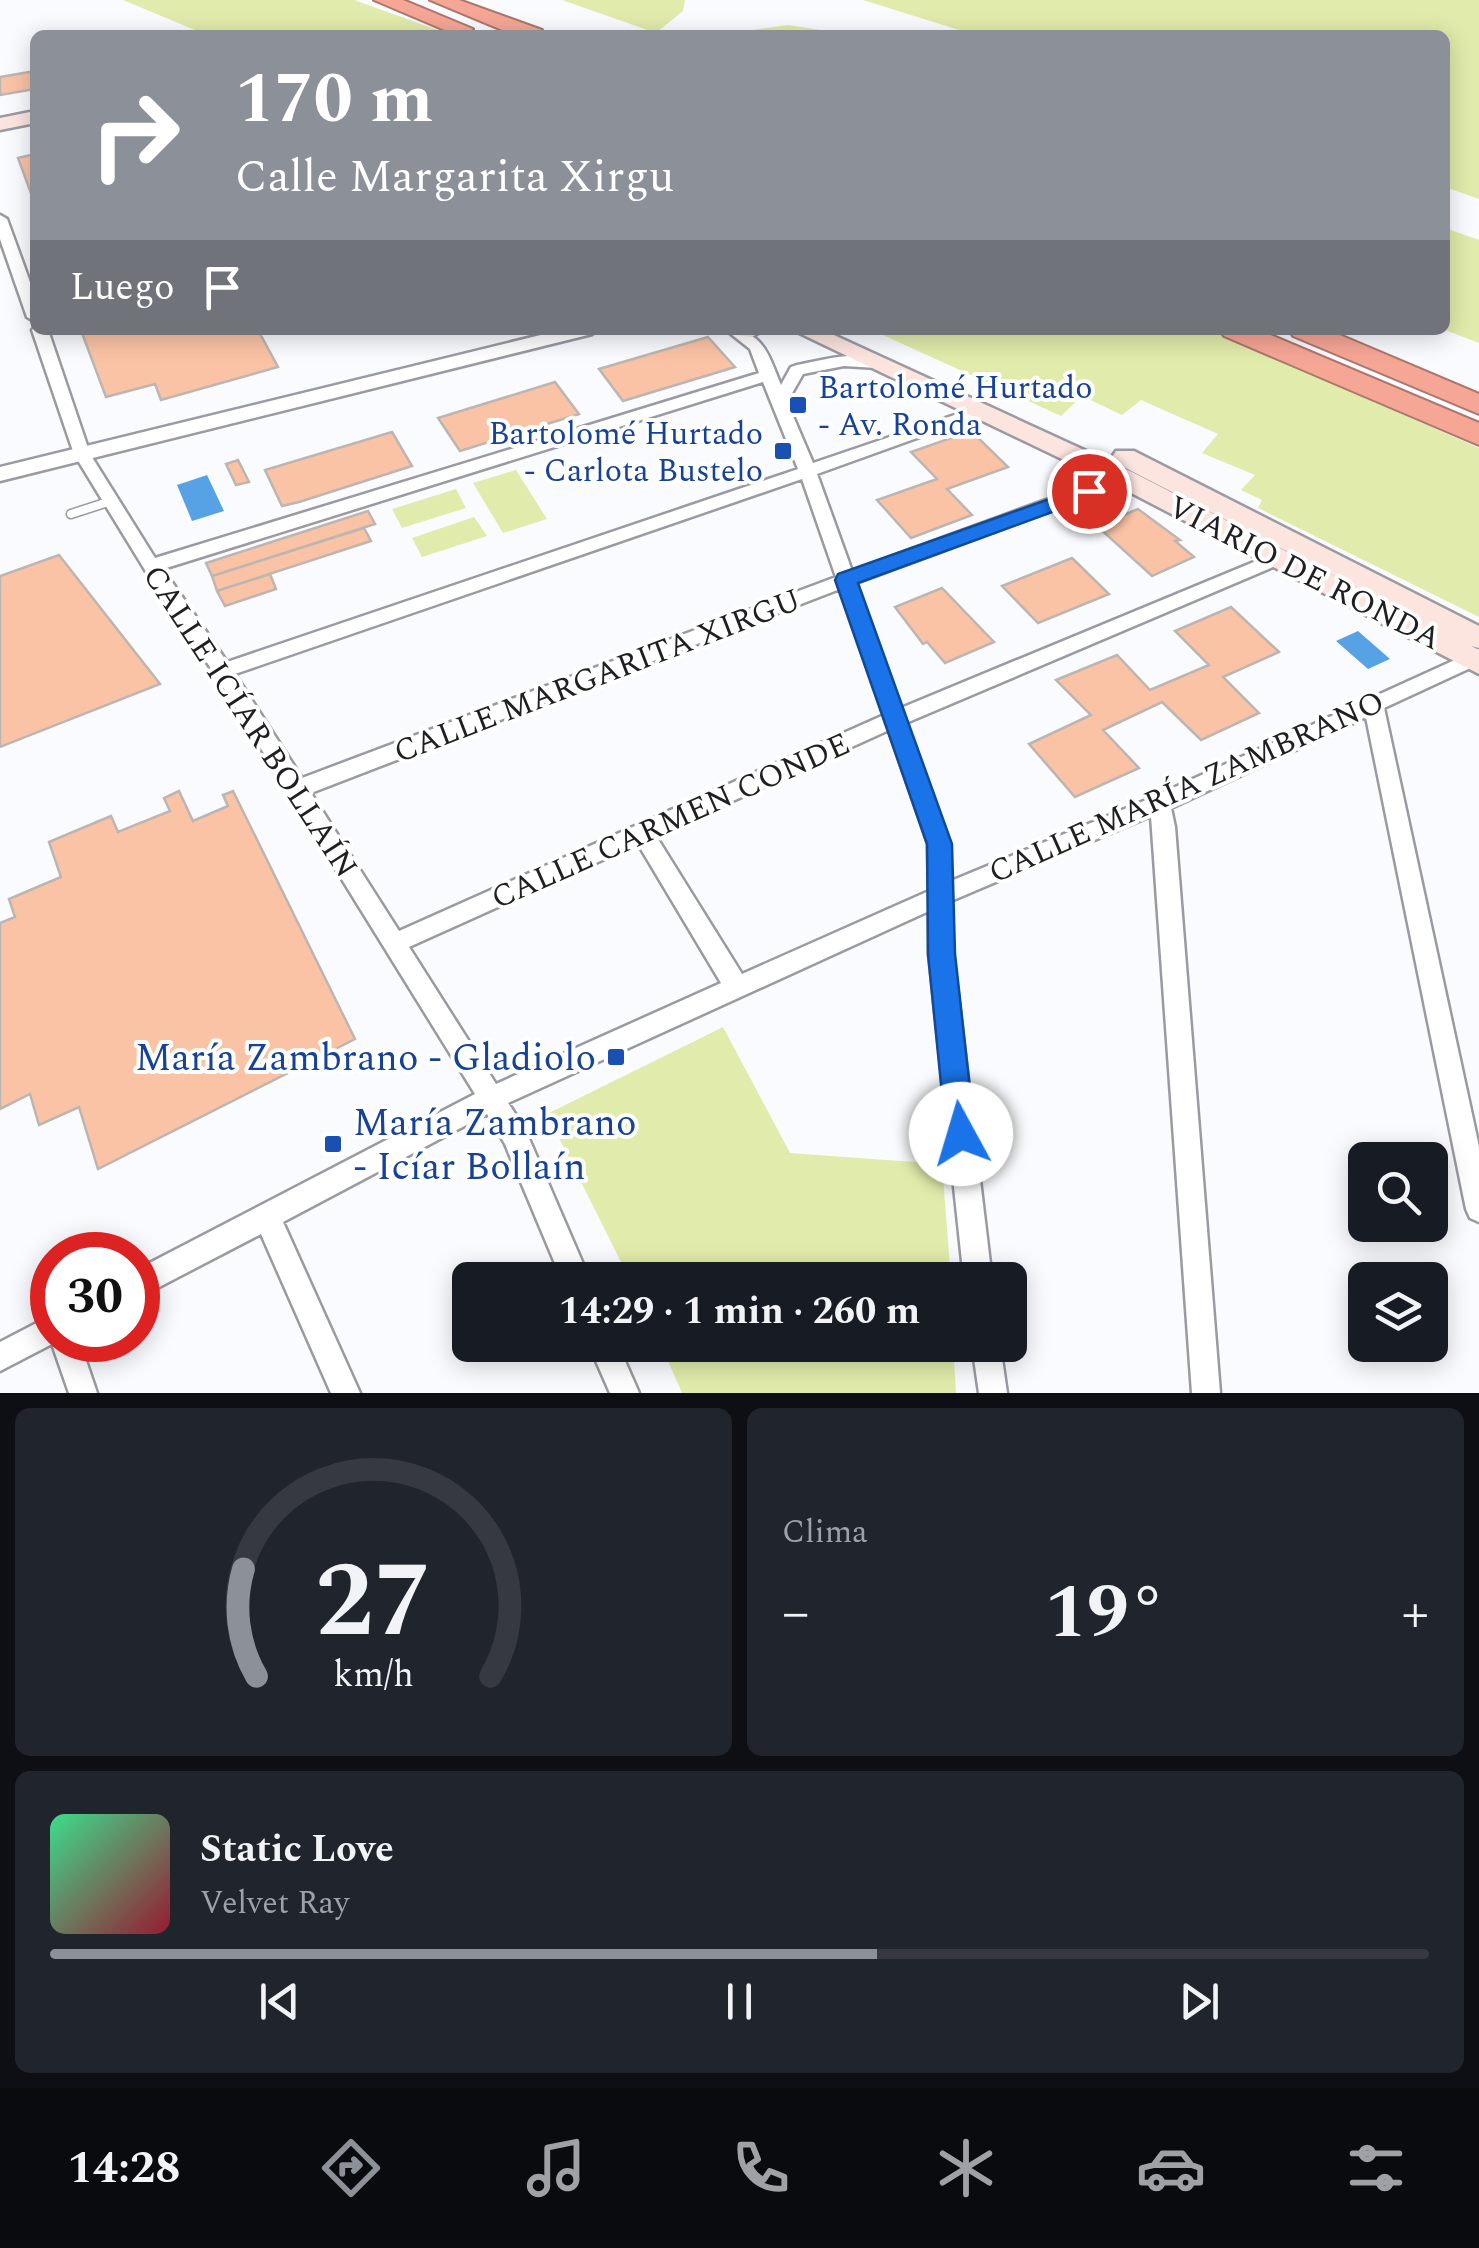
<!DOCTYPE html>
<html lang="es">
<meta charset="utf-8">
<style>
body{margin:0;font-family:Spectral,serif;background:#20242c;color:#f1f3f6;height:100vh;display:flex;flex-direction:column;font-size:38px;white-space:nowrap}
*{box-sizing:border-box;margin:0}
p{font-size:32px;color:#9ea1a6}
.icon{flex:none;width:55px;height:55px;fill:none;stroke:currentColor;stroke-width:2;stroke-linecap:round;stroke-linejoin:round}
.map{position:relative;height:1393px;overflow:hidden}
.panel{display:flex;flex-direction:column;gap:15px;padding:15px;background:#0d0f14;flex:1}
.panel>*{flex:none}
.hud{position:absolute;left:30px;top:30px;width:1420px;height:305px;border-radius:15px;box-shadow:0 5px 25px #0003;background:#8c9099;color:#fff;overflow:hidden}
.controls{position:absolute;left:1348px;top:1142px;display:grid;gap:20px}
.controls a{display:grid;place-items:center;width:100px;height:100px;border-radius:15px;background:#171b24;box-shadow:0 5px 25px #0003;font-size:50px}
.speed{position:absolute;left:30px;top:1232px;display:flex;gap:20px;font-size:50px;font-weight:700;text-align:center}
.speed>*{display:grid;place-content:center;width:130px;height:130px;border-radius:50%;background:#171b24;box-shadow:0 5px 25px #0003;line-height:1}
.speed .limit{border:15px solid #d22;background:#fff;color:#111}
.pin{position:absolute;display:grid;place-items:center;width:85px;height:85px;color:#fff;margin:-42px;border:5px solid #fff;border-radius:50%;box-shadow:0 2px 10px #0007}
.me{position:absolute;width:110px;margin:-55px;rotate:354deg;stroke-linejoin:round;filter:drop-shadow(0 0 8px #0008)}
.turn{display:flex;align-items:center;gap:35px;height:210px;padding:0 40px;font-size:45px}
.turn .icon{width:130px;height:130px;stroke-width:2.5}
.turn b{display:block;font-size:70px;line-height:85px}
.then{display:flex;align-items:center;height:95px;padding:0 40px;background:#0003;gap:20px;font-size:38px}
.big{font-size:75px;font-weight:700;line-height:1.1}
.panel .card{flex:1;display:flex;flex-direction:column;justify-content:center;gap:15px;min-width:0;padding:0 35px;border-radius:15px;background:#20242c}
.panel .dial{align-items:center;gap:0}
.dial svg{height:260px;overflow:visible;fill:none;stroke:#363941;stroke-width:7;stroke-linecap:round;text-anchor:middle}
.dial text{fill:#f1f3f6;stroke:none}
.song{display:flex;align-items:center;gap:30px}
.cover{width:120px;height:120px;border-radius:15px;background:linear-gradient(135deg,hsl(150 70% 55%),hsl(350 70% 35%))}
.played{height:10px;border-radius:5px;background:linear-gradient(90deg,#8c9099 60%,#363941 60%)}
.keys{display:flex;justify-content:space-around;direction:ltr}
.heat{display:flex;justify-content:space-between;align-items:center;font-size:55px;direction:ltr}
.panel .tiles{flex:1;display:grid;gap:15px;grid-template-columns:1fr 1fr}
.card:last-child{grid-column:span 2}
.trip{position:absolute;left:452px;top:1262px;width:575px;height:100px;border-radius:15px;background:#171b24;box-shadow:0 5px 25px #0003;font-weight:700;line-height:100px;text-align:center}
.dock{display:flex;height:160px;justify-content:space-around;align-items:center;background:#090b0e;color:#9ea1a6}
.dock .icon{width:70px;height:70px}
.dock .active{color:#8c9099}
.dock b{font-size:45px;color:#f1f3f6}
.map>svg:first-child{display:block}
.green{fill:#e1ebab}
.water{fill:#56a2e5}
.building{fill:#fac3a6;stroke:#bdb5b1;stroke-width:2.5}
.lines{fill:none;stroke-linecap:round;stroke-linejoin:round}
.service-casing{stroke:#999aa2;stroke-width:11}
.minor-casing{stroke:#999aa2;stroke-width:5}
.tertiary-casing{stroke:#999aa2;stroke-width:5}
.secondary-casing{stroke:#999aa2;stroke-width:5}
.motorway-casing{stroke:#ab776d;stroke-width:4}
.service{stroke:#fff;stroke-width:8}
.minor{fill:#fff;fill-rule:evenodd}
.tertiary{fill:#fff;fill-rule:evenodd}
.secondary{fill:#fce4df;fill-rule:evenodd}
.motorway{fill:#f6a695;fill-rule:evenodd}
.route{fill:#1a73e8;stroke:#114b97;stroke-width:2.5}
.transit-dot{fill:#1a4fb4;stroke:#fff;stroke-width:4}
.labels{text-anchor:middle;stroke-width:8;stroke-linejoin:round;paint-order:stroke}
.transit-label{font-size:32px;fill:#164399;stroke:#fff;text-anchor:start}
.street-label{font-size:32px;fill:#1f1f22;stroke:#fff}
.near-transit-label{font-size:38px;fill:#164399;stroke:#fff;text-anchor:end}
</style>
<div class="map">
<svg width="1479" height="1393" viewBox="0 0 1479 1393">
<rect width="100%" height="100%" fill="#fafbfe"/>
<path class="green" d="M123,0H354L452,35H207Z
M562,0H685L683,11L656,33Z
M863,0H1479V199L1445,187V35H975Z
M788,25L853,35H716Z
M1445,228L1479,240V343L1445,330Z
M872,330H1211L1479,448V617L1258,508L1262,500L1241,490L1255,475L1202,453L1218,434L1141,400L1122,415L1082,396L1061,416Z
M516,470L547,519L503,533L473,483Z
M456,489L466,508L402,528L392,509Z
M474,517L487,536L422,557L412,538Z
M723,1027L790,1153L942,1164L951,1280H630L547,1114Z
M661,1345H953L956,1393H682Z"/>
<path class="water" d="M207,475L224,511L192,521L177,485Z
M1358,631L1390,659L1368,669L1336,641Z"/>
<path class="building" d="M35,71V89L0,95V77Z
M35,154V204L18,158Z
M94,330H258L278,367L161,400L155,384L106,397L82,333Z
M708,337L735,367L623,401L599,369Z
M555,382L579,414L460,451L438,418Z
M971,431L1008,467L947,489L972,515L911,538L877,500L937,479L911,452Z
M392,432L412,466L299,502L282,506L265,470Z
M238,460L249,482L236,485L226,464Z
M1138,509L1180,540L1175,541L1194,557L1152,576L1097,526Z
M368,511L375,524L212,576L206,563Z
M364,528L371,541L217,591L212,576Z
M59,555L160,684L0,747V576Z
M1072,558L1109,594L1038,623L1002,586Z
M270,574L276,589L225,606L217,591Z
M942,588L994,642L945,663L927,642L923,644L895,607Z
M1231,607L1279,652L1223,677L1259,713L1201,740L1162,702L1103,730L1139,768L1075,797L1029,744L1091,715L1056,680L1117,655L1150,690L1209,665L1175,631Z
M179,791L193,821L228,806L223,795L233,791L355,1039L98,1169L79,1107L39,1125L30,1094L0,1109V923L15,917L9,899L61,877L49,842L111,816L118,832L170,811L164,798Z"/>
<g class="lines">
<g class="service-casing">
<path id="service" d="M71,514L111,501"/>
</g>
<g class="minor-casing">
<path id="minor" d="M0,215L7,219L35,296V322L27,317L0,239Z
M35,327V330H48L90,454L155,558L759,373L750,349L726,330C764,330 768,355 781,385L791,367L797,365C823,360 862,348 885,363L877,368L844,366L803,374L787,402L813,463L978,407L984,406L992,411L817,474L852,571L1117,474H1129L1132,478L1129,482L856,583L901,708L1273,554H1285L1288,558L1285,562L906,723L950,844L951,881L1151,798L1479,649V664L1384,708L1479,1147V1222L1470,1218L1466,1209L1366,717L1171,808L1175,827L1220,1393H1192L1151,816L951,901L953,954L992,1280H964L929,954V911L508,1103L524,1127L590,1280H562L505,1144L487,1114L283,1222L360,1393H331L261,1234L138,1298V1269L475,1094L216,676L145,570L74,454L32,330ZM763,382L798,469L227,662L163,569ZM802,479L836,577L302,778L235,674ZM840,589L884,715L399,931L311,793ZM889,730L928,844L929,891L742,974L656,836ZM638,844L721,983L496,1084L409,947Z
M52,1315V1340H79L97,1393H69L52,1344L0,1371V1342Z
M589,1345H618L639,1393H610Z
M972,1345H1000L1007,1393H979Z"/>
</g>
<g class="tertiary-casing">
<path id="tertiary" d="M561,330H595L592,334L0,481V467Z"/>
</g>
<g class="secondary-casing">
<path id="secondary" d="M35,111V123L0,130V118Z
M733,330H763L752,337L736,335Z
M793,330H823L1132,472L1381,600L1116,463L1112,457L1116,451H1134L1479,626V648L1471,646L1479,650V674L1114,484Z"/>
</g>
<g class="motorway-casing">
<path id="motorway" d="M374,0H403L473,29L464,35L454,34Z
M430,0H459L542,30L545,35H514Z
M1220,330H1259L1479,423V445L1224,336Z
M1289,330H1328L1479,394V414L1293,336Z"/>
</g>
<use href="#service" class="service"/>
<use href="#minor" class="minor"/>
<use href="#tertiary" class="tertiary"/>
<use href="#secondary" class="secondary"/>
<use href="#motorway" class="motorway"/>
</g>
<path class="route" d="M1089,485L1096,486V496L858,583L952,844L955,954L975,1134L971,1144L961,1148L950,1144L946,1134L928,954L927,844L835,580L838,574Z"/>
<g class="transit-dot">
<rect x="788" y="395" width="20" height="20" rx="5"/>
<rect x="773" y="441" width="20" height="20" rx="5"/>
<rect x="606" y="1047" width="20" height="20" rx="5"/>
<rect x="323" y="1134" width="20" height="20" rx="5"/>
</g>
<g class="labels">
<g class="transit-label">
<text x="818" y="398">Bartolomé Hurtado<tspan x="818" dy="37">- Av. Ronda</tspan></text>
<text x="763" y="444" text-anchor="end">Bartolomé Hurtado<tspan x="763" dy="37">- Carlota Bustelo</tspan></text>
</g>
<g class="street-label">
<text transform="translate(1305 572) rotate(27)" y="11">VIARIO DE RONDA</text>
<text transform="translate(597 675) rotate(-21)" y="11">CALLE MARGARITA XIRGU</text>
<text transform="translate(251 721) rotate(57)" y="11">CALLE ICÍAR BOLLAÍN</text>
<text transform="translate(1186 786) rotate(-24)" y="11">CALLE MARÍA ZAMBRANO</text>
<text transform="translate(670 820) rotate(-24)" y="11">CALLE CARMEN CONDE</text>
</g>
<g class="near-transit-label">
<text x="596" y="1070">María Zambrano - Gladiolo</text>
<text x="353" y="1135" text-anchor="start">María Zambrano<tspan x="353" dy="44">- Icíar Bollaín</tspan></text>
</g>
</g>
</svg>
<div class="controls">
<a><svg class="icon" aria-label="search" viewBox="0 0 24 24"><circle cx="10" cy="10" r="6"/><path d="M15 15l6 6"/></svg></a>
<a><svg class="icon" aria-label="layers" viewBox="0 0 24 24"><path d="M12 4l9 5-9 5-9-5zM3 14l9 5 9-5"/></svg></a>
</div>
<div class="speed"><div class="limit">30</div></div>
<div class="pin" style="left:1089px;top:491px;background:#d93025"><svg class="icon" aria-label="arrive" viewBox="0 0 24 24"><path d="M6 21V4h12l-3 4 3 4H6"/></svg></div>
<svg class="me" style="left:961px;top:1134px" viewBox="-20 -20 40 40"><circle r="19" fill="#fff"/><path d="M0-13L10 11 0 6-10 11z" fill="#1a73e8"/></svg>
<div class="trip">14:29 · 1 min · 260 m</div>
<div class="hud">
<div class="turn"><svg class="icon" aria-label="right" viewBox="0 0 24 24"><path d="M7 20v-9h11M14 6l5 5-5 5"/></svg><div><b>170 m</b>Calle Margarita Xirgu</div></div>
<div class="then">Luego<svg class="icon" aria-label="arrive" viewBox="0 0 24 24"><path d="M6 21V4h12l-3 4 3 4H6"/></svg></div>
</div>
</div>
<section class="panel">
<div class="tiles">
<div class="card dial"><svg viewBox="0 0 100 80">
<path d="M14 69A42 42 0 1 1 86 69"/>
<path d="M14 69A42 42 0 0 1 10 36" stroke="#8c9099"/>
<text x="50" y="56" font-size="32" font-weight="700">27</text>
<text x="50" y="72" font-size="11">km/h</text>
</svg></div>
<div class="card"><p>Clima</p>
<div class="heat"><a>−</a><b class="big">19°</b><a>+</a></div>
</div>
<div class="card">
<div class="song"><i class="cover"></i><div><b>Static Love</b><p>Velvet Ray</p></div></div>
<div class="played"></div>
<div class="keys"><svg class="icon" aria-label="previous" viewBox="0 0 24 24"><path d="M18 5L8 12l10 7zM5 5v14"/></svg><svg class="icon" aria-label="pause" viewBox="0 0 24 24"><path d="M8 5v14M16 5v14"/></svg><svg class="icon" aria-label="next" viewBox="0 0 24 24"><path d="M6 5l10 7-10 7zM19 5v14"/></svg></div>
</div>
</div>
</section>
<nav class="dock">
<b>14:28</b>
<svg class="icon active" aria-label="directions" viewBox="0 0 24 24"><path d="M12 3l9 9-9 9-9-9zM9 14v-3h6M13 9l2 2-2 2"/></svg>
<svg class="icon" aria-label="music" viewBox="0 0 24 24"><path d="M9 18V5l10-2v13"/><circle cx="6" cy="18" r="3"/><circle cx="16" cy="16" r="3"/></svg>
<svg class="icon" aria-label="phone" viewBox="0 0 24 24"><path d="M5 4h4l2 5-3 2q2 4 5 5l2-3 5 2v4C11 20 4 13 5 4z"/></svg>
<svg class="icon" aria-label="climate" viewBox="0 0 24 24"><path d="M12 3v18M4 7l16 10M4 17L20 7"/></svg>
<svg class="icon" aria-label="car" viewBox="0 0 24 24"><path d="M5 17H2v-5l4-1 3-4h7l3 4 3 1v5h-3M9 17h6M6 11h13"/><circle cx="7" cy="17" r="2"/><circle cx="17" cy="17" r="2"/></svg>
<svg class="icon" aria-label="filters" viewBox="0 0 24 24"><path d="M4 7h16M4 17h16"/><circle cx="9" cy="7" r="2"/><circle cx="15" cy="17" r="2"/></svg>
</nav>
